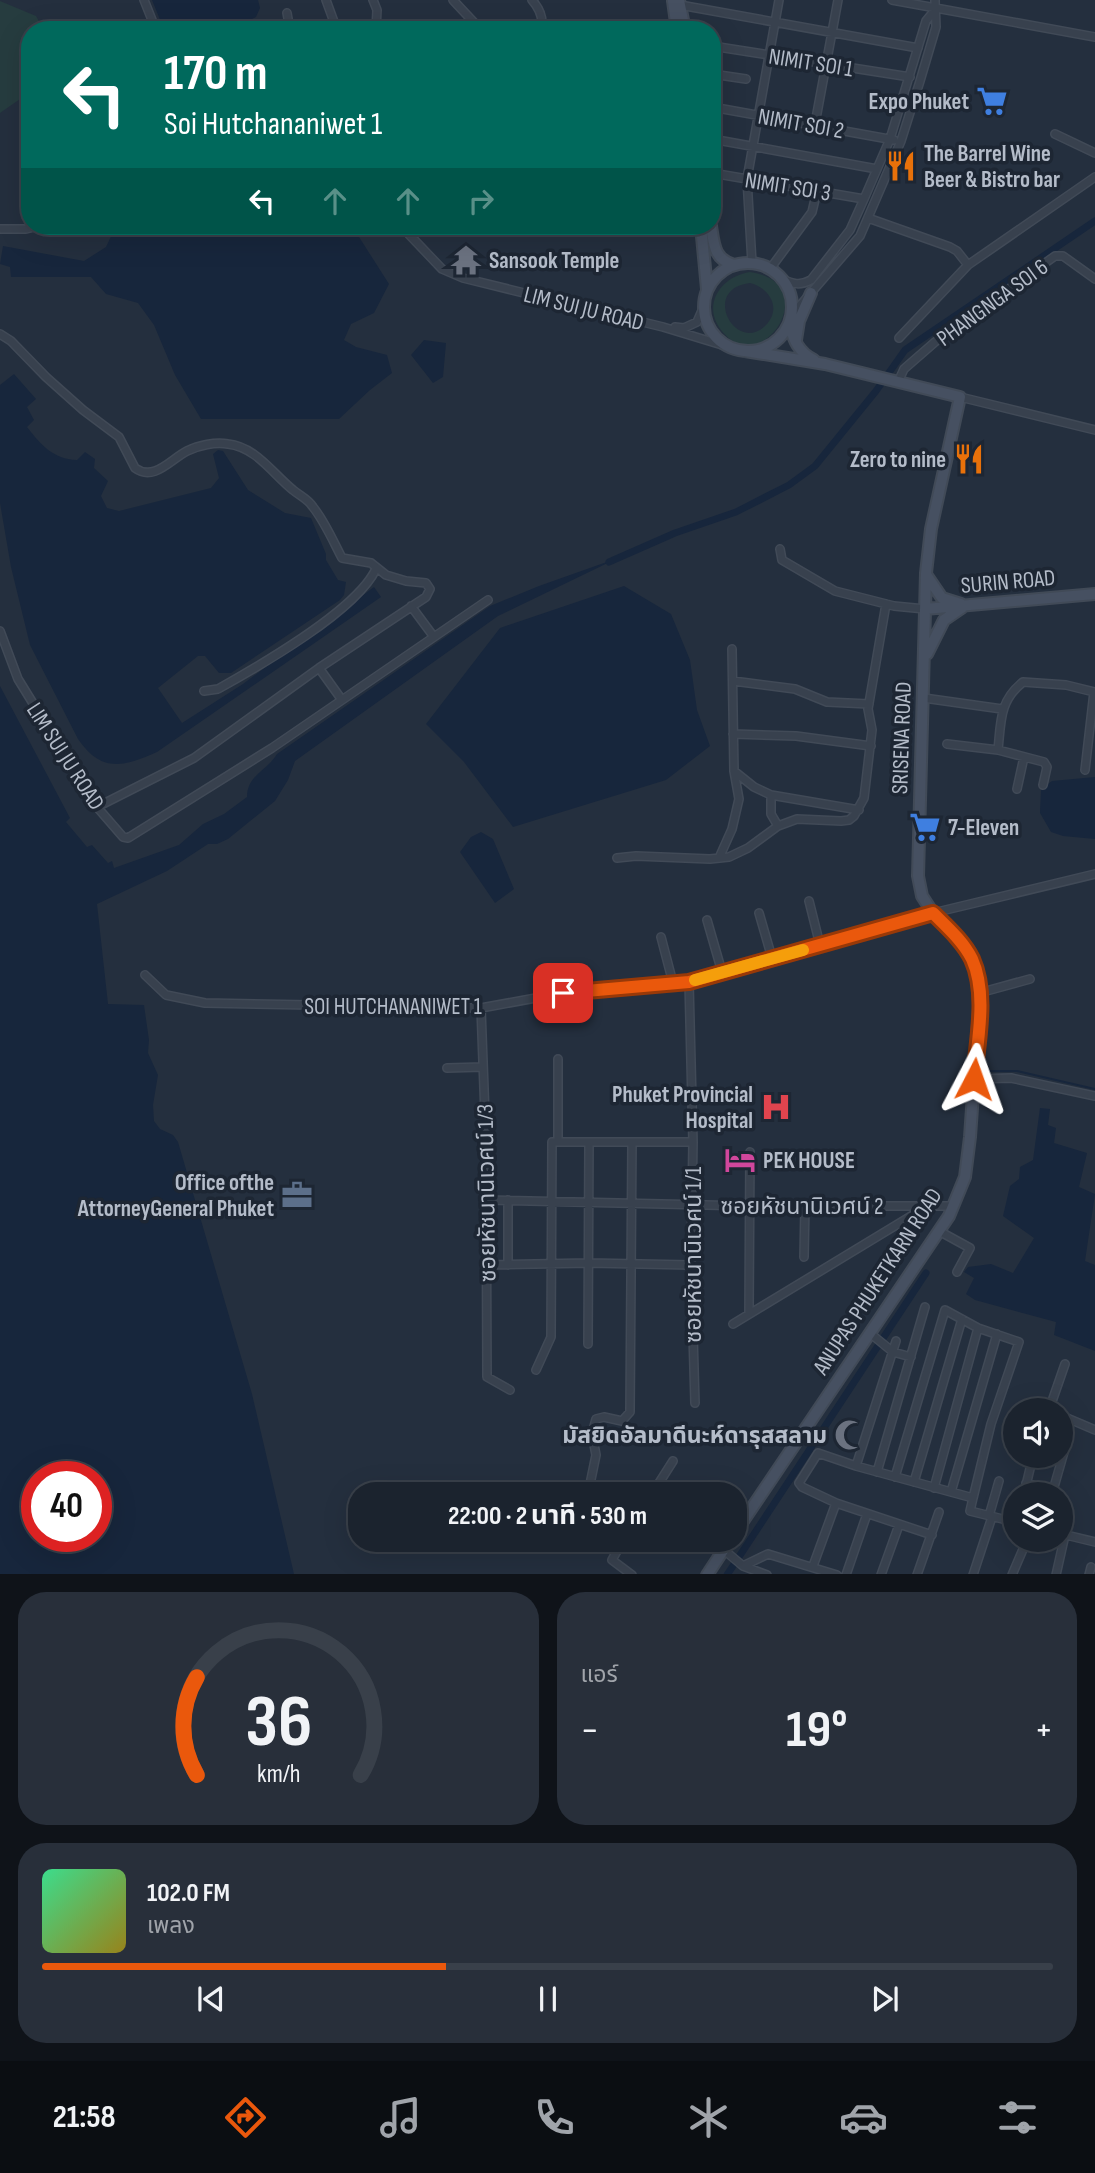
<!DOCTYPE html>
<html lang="th">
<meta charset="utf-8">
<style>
body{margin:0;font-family:"Sofia Sans Condensed","Noto Sans Thai",sans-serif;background:#282f3a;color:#f1f3f6;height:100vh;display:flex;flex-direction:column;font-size:26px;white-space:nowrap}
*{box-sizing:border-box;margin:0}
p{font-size:23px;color:#a0a4aa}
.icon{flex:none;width:38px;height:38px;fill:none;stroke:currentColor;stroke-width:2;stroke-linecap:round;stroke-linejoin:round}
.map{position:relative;height:1574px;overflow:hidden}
.side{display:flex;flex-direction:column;gap:18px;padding:18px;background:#0f1319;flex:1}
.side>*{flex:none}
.guide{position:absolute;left:21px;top:21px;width:700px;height:214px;border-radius:28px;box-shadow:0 7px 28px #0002,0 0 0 2px #39404a;background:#00695c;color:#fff;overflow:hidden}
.controls{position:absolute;left:1003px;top:1398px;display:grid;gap:14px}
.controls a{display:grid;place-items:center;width:70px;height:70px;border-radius:50%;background:#1b232e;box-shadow:0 7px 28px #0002,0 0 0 2px #39404a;font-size:35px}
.speed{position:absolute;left:21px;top:1461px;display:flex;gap:14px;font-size:35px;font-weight:700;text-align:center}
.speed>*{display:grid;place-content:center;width:91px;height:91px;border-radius:50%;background:#1b232e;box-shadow:0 7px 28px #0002,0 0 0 2px #39404a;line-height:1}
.speed .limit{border:10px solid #d22;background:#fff;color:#111}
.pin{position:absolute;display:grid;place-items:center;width:60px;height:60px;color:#fff;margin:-30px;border-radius:14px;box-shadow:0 4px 10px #0006}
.me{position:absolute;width:77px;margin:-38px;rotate:4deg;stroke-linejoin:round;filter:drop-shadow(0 0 5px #0008)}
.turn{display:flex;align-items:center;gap:24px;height:147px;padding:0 28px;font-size:32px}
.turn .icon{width:91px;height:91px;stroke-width:2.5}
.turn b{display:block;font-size:49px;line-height:60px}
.lanes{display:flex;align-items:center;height:66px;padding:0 28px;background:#0003;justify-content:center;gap:35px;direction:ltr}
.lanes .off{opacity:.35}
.big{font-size:52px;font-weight:700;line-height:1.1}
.side .widget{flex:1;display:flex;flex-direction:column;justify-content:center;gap:10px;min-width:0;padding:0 24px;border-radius:28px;background:#282f3a}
.side .dial{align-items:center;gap:0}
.dial svg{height:182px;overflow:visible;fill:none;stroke:#39404a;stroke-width:7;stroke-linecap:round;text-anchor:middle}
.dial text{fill:#f1f3f6;stroke:none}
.song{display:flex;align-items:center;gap:21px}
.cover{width:84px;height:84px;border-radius:10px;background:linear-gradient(135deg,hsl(150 70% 55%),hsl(50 70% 35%))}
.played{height:7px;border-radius:4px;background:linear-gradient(90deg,#ea580c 40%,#39404a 40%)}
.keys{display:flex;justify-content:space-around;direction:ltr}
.heat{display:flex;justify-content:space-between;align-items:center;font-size:38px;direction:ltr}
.side .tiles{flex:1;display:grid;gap:18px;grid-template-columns:1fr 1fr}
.widget:last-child{grid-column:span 2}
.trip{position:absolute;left:348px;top:1482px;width:399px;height:70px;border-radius:28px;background:#1b232e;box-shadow:0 7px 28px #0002,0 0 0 2px #39404a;font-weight:700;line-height:70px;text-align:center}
.tabs{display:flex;height:112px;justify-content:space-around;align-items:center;background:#0b0e12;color:#a0a4aa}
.tabs .icon{width:49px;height:49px}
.tabs .on{color:#ea580c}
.tabs b{font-size:32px;color:#f1f3f6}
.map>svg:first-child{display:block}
.green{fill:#263c3f;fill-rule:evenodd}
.water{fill:#17263c;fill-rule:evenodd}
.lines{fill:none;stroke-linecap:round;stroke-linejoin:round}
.stream{stroke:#17263c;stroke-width:2}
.canal{stroke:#17263c;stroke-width:7}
.street-casing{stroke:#414a57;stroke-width:10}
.secondary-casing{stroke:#414a57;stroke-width:14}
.street{stroke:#38414e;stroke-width:7}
.secondary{stroke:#465061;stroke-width:10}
.route-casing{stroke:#983908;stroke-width:18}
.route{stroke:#ea580c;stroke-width:12}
.slow{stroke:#f59e0b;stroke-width:12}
.labels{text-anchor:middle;stroke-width:7;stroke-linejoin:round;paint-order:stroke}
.street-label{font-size:23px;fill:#b4bcc9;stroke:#1d2633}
.poi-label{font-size:23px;font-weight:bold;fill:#b4bcc9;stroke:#1d2633;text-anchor:end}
</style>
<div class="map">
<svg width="1095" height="1575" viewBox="0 0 1095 1575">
<rect width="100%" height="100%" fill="#242f3e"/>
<path class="green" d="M0,1L36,16L44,30H30V83L23,97L0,113Z
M750,272C826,283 761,383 721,330C701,304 722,276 750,272ZM750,283C768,287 782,307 767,324C737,357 699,289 750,283Z"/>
<path class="water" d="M152,0H258L260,8L256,17L250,20L247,30H176L163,27Z
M116,226H352L389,284L374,313L351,324L344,340L356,347L387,355L392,373L370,390L339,419H201L175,375L154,325L138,303L106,294L91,277H11L10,267L0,264L3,246L84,261L106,247Z
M424,340L446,343L443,377L433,383L411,355Z
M14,374L36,399L27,407L34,420L27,427C41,445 53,459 77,460L85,452L95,459L94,468L108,481L101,496L107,508L119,511L211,488L219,478L213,454L218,450L223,451L248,490L285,513L311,518L326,554V560L338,580L346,582L344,595L340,600L231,673H219L205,656H198L158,688L182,723L243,684L374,587L381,597L157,752C124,767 101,773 78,739L30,645L11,567L0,503V385Z
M618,558L498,616L295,761L288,780L275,801L228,839L217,844H208L167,871L97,904L108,1004L144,1005L149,1040L148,1053L158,1075L153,1105L154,1121L160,1129L173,1135L178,1142L252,1394L294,1574H0V686L70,818L66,822L87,847L92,845L108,863L112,861L114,868L179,845L203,824L224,814L247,797C247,775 267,771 277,754L490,606L539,586ZM37,1477H96V1536H37Z
M624,586L671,614L690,660L697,710L710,746L666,780L513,827L464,762L426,724L500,628Z
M1095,777V839L1063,836L1051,832L1040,813L1041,789L1052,781Z
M481,832L493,839L514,889L495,903L460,852L471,837Z
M1040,1108L1050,1109L1048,1125L1056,1128L1054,1143L1087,1153L1079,1187L1095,1194L1085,1261L1095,1265V1351L1054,1335L1056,1322L975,1300L966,1294L974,1278L964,1272L968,1267L991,1264L1013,1273L1034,1238L1003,1216L1010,1186L1019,1179L1020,1167L1033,1160Z"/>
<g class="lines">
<path class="stream" d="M981,1071H1017L1095,1089"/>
<path class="canal" d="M609,562L675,533L736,512L789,485L815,466L876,391L905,350L1095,221
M727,1575L926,1273"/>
<g class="street-casing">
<path id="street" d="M144,0L156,30
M326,0L337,30
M373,0L377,10L376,30
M453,0L481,30
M532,0C539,8 544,19 541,30
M892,0L1095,37
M680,5L918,48
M287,13L290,30
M712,46L910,77
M712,74L746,79
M712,107L894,140
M815,124L838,0
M1055,134L1095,153
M712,139L877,169
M712,173L864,199
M868,218L950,247L957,251L968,265
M401,226L442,269L463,278L663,327L732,348
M0,229H26L38,226
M752,263L747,179L779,0
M770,269L812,212L817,191
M782,279C793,284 800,286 811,280L850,230L864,199L890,139L926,21L935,10
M791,316L860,236L901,141L920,81L936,27L935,0
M675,327L684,328L697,322L704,306
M0,334L11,341L46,377L83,410L119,437L135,468C154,482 171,459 187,451C199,445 215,442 228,444C256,447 273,474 293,490C300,496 308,499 313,507C325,522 333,541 342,558L371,563L386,575L406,581L426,583L430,589L426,597L319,668L194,758L97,807
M899,338L968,265L1095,177
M898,382L904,369L935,342L1055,256H1063L1095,279
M960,397L1095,430
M780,549L782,560L835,591L894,606L925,609
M411,606L434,637
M0,631L18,679L97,807L123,837L128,838L272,748L488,600
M319,668L342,700
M733,681L795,689L827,702L869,704
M204,691L218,689C261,665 356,611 376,569
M924,698L1002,709
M733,734L796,736L871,746
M947,744L998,750
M734,771L754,787L771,795L859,810
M1043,785L1047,767L1044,762L998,750C1001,722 999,701 1023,682L1066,685L1094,692L1085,770
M1017,789L1024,757
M771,795V814L778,826
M617,858L636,856L710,859L729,857L748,848L778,826L797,819L841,821L849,820L854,816L864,798L872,730L868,709L886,604
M719,858L732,829L739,799L734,771L732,649
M809,901L820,945
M759,913L772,958
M707,920L722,972
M661,937L673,983
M145,975L166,995L205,1003L481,1008L563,993L689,982L933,913L1095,874
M689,982L693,1142L691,1265L695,1403
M979,993L1030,979
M481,1008L486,1142L487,1377L510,1390
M558,1059V1142
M447,1068L483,1067
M974,1079L1011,1078L1095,1096
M486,1200L750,1206H954
M508,1200V1265
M939,1231L970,1248L957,1272
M804,1257L805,1206
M487,1265L589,1263L691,1265
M749,1313L750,1152
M733,1324L926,1207
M871,1334L893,1352L911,1357
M588,1344L589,1142
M536,1370L551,1337L552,1142H693
M1049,1410L1065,1364
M1060,1415L1095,1430
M856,1466L896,1341
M877,1472L925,1307
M895,1477L945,1310L978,1328L1019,1342L991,1424L973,1498
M914,1482L962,1319
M1026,1483L1047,1489L1054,1487L1064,1452
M934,1488L978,1328
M951,1492L997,1334
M588,1494L596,1455L592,1434L596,1419L604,1417L622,1421L630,1412L632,1142
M652,1494L673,1461
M1024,1494L1033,1456
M989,1516L999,1481
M1062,1534L1095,1542
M932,1535L836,1503L802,1487L799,1483L818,1453L856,1466L973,1498L970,1511L1015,1522
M623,1540L612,1560L632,1575
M574,1541V1540
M724,1550L743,1566L767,1575
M743,1566L768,1554L837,1575
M813,1566L836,1503
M846,1575L867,1514
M881,1575L899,1525
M917,1575L939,1512
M973,1575L992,1517
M1012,1575L1027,1540
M1056,1575L1065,1535
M1089,1575L1091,1567"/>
</g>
<g class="secondary-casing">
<path id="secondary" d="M679,0L685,30
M673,1L677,30
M701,226L707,289
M711,226C714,245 714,259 734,265
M704 307a44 44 0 1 1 88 0a44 44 0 1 1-88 0Z
M789,324C794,340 798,352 814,360
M796,340L799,321L811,293
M927,576L942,598L961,604
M925,609L1095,594
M927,654L944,620L963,607
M735,1533L949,1216L965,1177L970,1137L979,1008V983L972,960L957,937L933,913L922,896L918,876L926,573L931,529L960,397L825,364L745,351
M707,1575L730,1540"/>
</g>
<use href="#street" class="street"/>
<use href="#secondary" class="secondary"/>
</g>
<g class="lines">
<g class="route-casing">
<path id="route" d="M563,993L689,982L933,913C947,927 963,941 972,959C988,994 977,1042 974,1079"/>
</g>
<use href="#route" class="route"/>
<path class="slow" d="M695,980L803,950"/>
</g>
<defs>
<g id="supermarket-bare" transform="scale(2.415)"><path d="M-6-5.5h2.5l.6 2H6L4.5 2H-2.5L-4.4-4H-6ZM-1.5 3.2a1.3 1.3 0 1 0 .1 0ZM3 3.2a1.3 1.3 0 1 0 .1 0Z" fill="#3f7fe0" stroke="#1d2633" stroke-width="2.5" paint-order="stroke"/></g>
<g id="restaurant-bare" transform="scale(2.415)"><path d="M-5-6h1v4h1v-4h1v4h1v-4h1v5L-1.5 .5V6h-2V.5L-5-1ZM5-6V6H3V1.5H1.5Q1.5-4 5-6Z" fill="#e8710a" stroke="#1d2633" stroke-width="2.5" paint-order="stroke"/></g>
<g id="temple-bare" transform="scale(2.415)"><path d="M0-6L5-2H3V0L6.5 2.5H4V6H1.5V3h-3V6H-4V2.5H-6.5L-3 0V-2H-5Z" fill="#6b7280" stroke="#1d2633" stroke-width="2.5" paint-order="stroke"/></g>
<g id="hospital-bare" transform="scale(2.415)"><path d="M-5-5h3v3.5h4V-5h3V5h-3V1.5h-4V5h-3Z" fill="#e0444e" stroke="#1d2633" stroke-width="2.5" paint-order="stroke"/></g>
<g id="hotel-bare" transform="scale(2.415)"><path d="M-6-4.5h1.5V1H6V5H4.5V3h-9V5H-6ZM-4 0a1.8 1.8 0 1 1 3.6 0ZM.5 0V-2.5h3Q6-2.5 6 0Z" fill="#d1479c" stroke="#1d2633" stroke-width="2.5" paint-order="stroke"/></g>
<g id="office-bare" transform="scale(2.415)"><path d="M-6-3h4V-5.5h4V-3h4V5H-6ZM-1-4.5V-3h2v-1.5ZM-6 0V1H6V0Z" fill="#5c6f8a" stroke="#1d2633" stroke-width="2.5" paint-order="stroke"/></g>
<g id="mosque-bare" transform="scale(2.415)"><path d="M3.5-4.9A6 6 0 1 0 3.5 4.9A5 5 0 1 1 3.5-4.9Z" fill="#6b7280" stroke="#1d2633" stroke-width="2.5" paint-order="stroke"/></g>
</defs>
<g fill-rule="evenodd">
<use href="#supermarket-bare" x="992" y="101"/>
<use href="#restaurant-bare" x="901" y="166"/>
<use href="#temple-bare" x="466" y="260"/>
<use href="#restaurant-bare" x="969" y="459"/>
<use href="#supermarket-bare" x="925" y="827"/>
<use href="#hospital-bare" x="776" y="1107"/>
<use href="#hotel-bare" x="740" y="1160"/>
<use href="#office-bare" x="297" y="1195"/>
<use href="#mosque-bare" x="850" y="1435"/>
</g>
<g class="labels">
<g class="street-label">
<text transform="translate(811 62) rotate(9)" y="8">NIMIT SOI 1</text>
<text transform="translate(801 123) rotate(10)" y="8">NIMIT SOI 2</text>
<text transform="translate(788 186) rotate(9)" y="8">NIMIT SOI 3</text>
<text transform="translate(992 302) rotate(-36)" y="8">PHANGNGA SOI 6</text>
<text transform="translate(584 308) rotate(14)" y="8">LIM SUI JU ROAD</text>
<text transform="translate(1008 581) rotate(-5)" y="8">SURIN ROAD</text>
<text transform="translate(901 738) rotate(-88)" y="8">SRISENA ROAD</text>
<text transform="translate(66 756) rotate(57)" y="8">LIM SUI JU ROAD</text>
<text x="393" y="1014">SOI HUTCHANANIWET 1</text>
<text transform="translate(486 1193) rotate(-91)" y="8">ซอยหัชนานิเวศน์ 1/3</text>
<text x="802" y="1214">ซอยหัชนานิเวศน์ 2</text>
<text transform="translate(693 1255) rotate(-90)" y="8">ซอยหัชนานิเวศน์ 1/1</text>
<text transform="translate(877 1281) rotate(-57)" y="8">ANUPAS PHUKETKARN ROAD</text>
</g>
<g class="poi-label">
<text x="969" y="109">Expo Phuket</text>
<text x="924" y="161" text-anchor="start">The Barrel Wine<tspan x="924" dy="26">Beer &amp; Bistro bar</tspan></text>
<text x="489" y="268" text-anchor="start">Sansook Temple</text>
<text x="946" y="467">Zero to nine</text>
<text x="948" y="835" text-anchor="start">7-Eleven</text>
<text x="753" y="1102">Phuket Provincial<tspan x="753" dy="26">Hospital</tspan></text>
<text x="763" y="1168" text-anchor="start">PEK HOUSE</text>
<text x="274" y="1190">Office ofthe<tspan x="274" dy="26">AttorneyGeneral Phuket</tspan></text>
<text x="827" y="1443">มัสยิดอัลมาดีนะห์ดารุสสลาม</text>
</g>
</g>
</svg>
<div class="controls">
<a><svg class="icon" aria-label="sound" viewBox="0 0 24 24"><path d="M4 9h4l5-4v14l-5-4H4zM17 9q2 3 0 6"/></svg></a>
<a><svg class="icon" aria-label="layers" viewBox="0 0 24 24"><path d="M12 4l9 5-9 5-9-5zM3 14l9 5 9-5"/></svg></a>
</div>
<div class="speed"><div class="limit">40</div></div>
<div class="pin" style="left:563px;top:993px;background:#d93025"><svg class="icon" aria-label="arrive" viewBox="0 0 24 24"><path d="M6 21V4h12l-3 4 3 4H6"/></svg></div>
<svg class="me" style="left:974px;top:1079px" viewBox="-20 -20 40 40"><path d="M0-17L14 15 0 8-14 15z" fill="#ea580c" stroke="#fff" stroke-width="4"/></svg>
<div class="trip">22:00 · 2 นาที · 530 m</div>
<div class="guide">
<div class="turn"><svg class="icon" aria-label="left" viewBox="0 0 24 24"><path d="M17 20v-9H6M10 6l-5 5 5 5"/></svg><div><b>170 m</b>Soi Hutchananiwet 1</div></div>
<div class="lanes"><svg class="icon" aria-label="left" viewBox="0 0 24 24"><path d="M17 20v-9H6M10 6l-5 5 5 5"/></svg><svg class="icon off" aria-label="ahead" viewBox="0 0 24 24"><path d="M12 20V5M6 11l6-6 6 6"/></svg><svg class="icon off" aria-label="ahead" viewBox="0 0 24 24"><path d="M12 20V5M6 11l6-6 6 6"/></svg><svg class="icon off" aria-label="right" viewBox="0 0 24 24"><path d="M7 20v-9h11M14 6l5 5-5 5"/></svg></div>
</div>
</div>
<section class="side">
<div class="tiles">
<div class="widget dial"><svg viewBox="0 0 100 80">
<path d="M14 69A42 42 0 1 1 86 69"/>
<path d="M14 69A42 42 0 0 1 14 26" stroke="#ea580c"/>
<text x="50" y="56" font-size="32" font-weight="700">36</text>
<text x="50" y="72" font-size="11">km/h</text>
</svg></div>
<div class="widget"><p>แอร์</p>
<div class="heat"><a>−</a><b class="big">19°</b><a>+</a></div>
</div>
<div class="widget">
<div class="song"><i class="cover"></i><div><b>102.0 FM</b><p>เพลง</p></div></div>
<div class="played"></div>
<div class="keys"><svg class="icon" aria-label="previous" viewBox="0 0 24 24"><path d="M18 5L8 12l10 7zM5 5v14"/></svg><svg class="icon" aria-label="pause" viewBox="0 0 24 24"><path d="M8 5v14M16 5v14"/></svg><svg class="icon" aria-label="next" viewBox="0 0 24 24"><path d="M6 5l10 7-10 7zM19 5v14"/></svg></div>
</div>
</div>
</section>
<nav class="tabs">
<b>21:58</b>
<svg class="icon on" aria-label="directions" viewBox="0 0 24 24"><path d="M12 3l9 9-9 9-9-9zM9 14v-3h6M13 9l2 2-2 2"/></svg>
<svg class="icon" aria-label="music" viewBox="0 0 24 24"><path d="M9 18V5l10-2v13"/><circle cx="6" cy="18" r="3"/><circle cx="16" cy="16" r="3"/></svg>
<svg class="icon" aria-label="phone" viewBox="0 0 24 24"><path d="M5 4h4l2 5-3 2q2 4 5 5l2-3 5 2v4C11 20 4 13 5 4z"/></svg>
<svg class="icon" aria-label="climate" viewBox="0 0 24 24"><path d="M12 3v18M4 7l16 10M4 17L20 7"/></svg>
<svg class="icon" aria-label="car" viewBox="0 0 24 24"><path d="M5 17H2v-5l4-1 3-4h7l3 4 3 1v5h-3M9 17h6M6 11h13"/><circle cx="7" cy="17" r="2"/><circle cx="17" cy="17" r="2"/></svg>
<svg class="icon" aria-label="filters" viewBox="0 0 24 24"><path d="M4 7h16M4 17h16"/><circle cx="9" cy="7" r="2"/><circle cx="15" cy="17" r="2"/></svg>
</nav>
